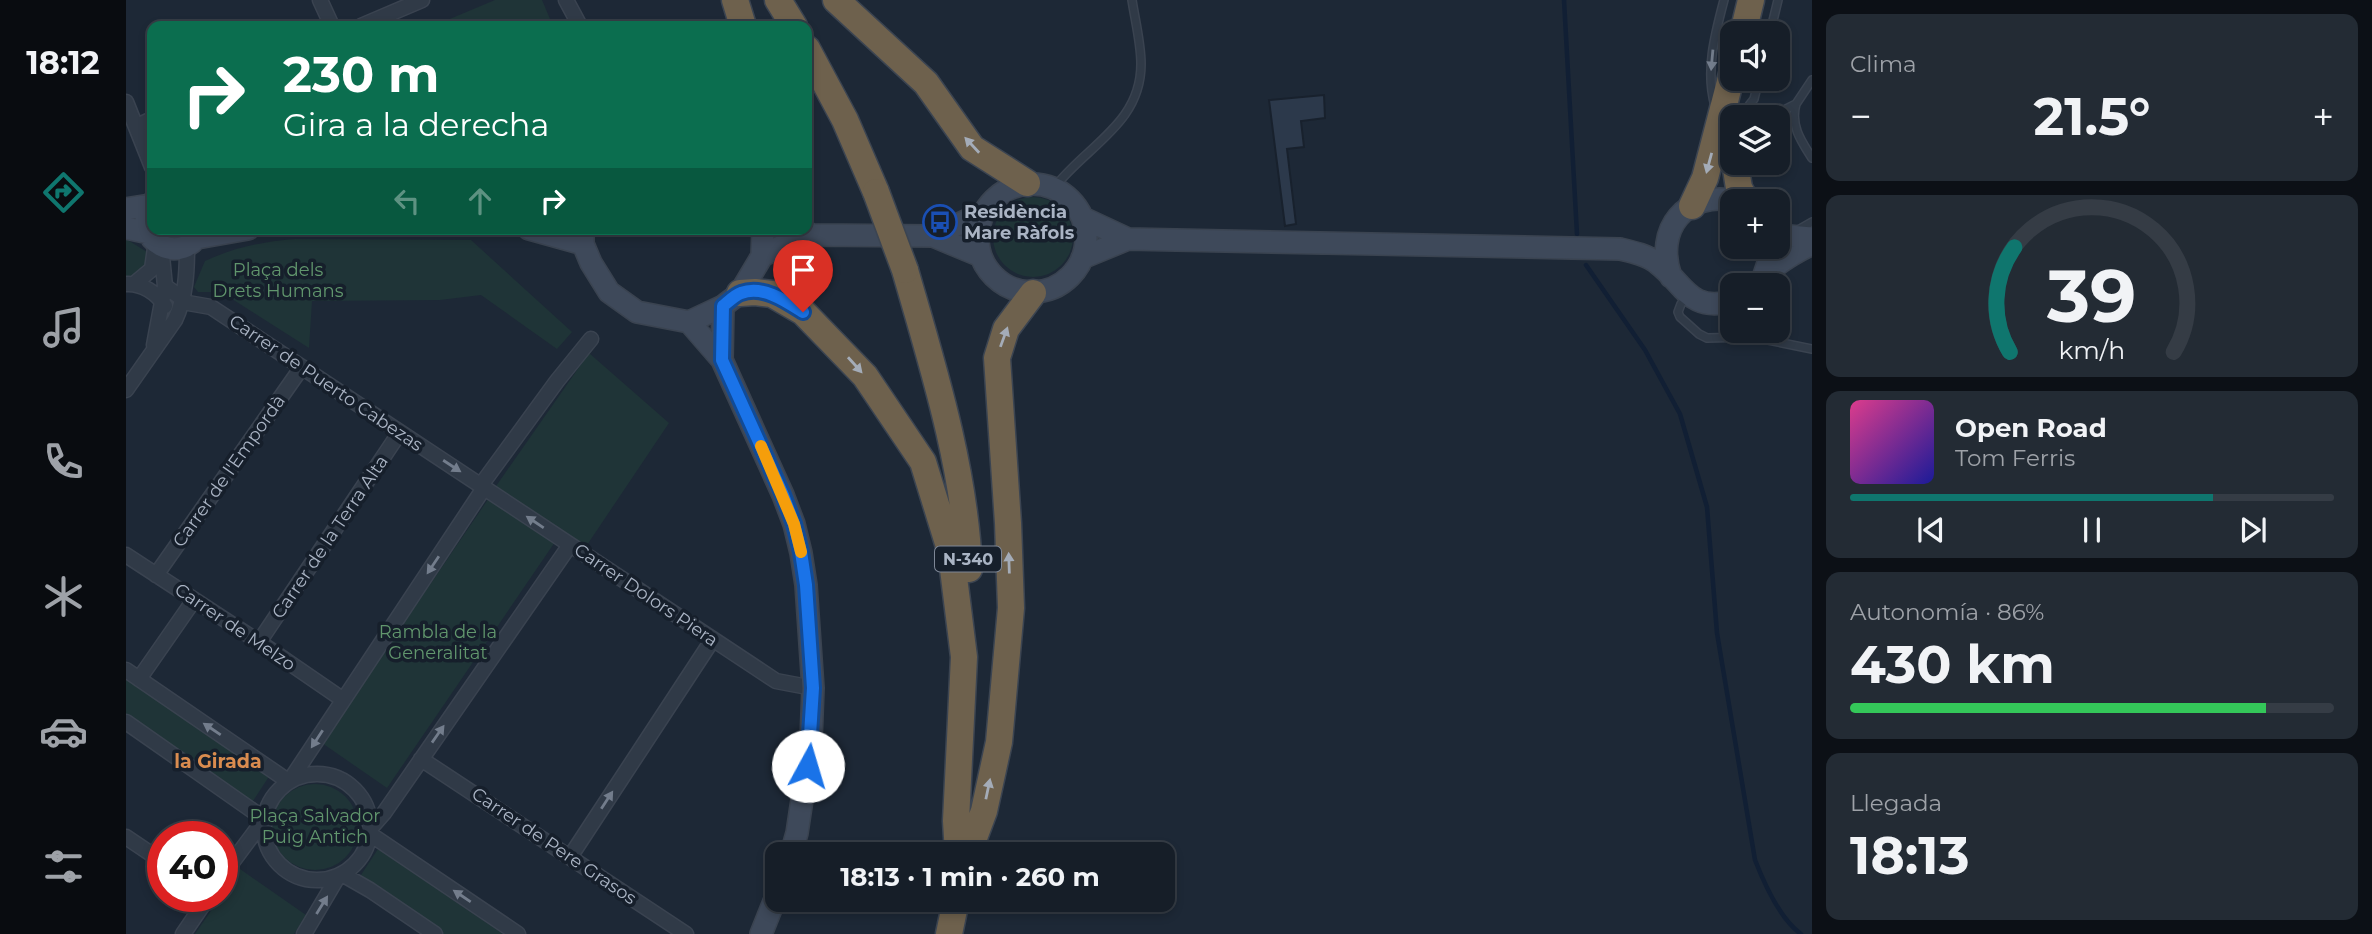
<!DOCTYPE html>
<html lang="es">
<meta charset="utf-8">
<style>
body{margin:0;font-family:Montserrat,sans-serif;background:#232b34;color:#f1f3f6;height:100vh;display:flex;flex-direction:column;font-size:26px;white-space:nowrap}
*{box-sizing:border-box;margin:0}
p{font-size:23px;color:#9ea2a8}
.icon{flex:none;width:38px;height:38px;fill:none;stroke:currentColor;stroke-width:2;stroke-linecap:round;stroke-linejoin:round}
.map{position:relative;flex:1;overflow:hidden}
.panel{display:flex;flex-direction:column;gap:14px;padding:14px;background:#0c1016;width:560px}
.panel>*{flex:none}
.top-card{position:absolute;left:21px;top:21px;width:665px;height:214px;border-radius:14px;box-shadow:0 4px 10px #0003,0 0 0 2px #353c45;background:#0b6e4f;color:#fff;overflow:hidden}
.tools{position:absolute;left:1594px;top:21px;display:grid;gap:14px}
.tools a{display:grid;place-items:center;width:70px;height:70px;border-radius:14px;background:#161e28;box-shadow:0 4px 10px #0003,0 0 0 2px #353c45;font-size:35px}
.speed{position:absolute;left:21px;top:821px;display:flex;gap:14px;font-size:35px;font-weight:700;text-align:center}
.speed>*{display:grid;place-content:center;width:91px;height:91px;border-radius:50%;background:#161e28;box-shadow:0 4px 10px #0003,0 0 0 2px #353c45;line-height:1}
.speed .limit{border:10px solid #d22;background:#fff;color:#111}
.pin{position:absolute;display:grid;place-items:center;width:60px;height:60px;color:#fff;margin:-72px -30px;border-radius:50% 50% 50% 0;rotate:-45deg;box-shadow:0 0 7px #0007}
.pin .icon{rotate:45deg}
.me{position:absolute;width:77px;margin:-38px;rotate:6deg;stroke-linejoin:round;filter:drop-shadow(0 0 5px #0008)}
.turn{display:flex;align-items:center;gap:24px;height:147px;padding:0 21px;font-size:32px}
.turn .icon{width:91px;height:91px;stroke-width:2.5}
.turn b{display:block;font-size:49px;line-height:60px}
.lanes{display:flex;align-items:center;height:66px;padding:0 21px;background:#0003;justify-content:center;gap:35px;direction:ltr}
.lanes .off{opacity:.35}
.big{font-size:52px;font-weight:700;line-height:1.1}
.panel .widget{flex:1;display:flex;flex-direction:column;justify-content:center;gap:10px;min-width:0;padding:0 24px;border-radius:14px;background:#232b34}
.panel .dial{align-items:center;gap:0}
.dial svg{height:182px;overflow:visible;fill:none;stroke:#353c45;stroke-width:7;stroke-linecap:round;text-anchor:middle}
.dial text{fill:#f1f3f6;stroke:none}
.song{display:flex;align-items:center;gap:21px}
.cover{width:84px;height:84px;border-radius:10px;background:linear-gradient(135deg,hsl(330 70% 55%),hsl(240 70% 35%))}
.played{height:7px;border-radius:4px;background:linear-gradient(90deg,#0f766e 75%,#353c45 75%)}
.keys{display:flex;justify-content:space-around;direction:ltr}
.heat{display:flex;justify-content:space-between;align-items:center;font-size:38px;direction:ltr}
.charge{height:10px;border-radius:5px;background:linear-gradient(90deg,#34c759 86%,#353c45 0)}
.trip{position:absolute;left:639px;top:842px;width:410px;height:70px;border-radius:14px;background:#161e28;box-shadow:0 4px 10px #0003,0 0 0 2px #353c45;font-weight:700;line-height:70px;text-align:center}
main{display:flex;flex:1;min-height:0}
.tab-bar{display:flex;flex-direction:column;width:126px;justify-content:space-around;align-items:center;background:#090c10;color:#9ea2a8}
.tab-bar .icon{width:49px;height:49px}
.tab-bar .current{color:#0f766e}
.tab-bar b{font-size:32px;color:#f1f3f6}
.map>svg:first-child{display:block}
.green{fill:#1f3437}
.lines{fill:none;stroke-linecap:round;stroke-linejoin:round}
.stream{stroke:#111f34;stroke-width:4.5}
.building{fill:#2c394b;stroke:#18212d;stroke-width:2}
.lane-casing{stroke:#3a4350;stroke-width:10}
.street-casing{stroke:#3a4350;stroke-width:17}
.secondary-casing{stroke:#3a4350;stroke-width:24}
.highway-casing{stroke:#3b4451;stroke-width:29}
.lane{stroke:#303a47;stroke-width:7}
.street{stroke:#303a47;stroke-width:14}
.secondary{stroke:#3e495a;stroke-width:21}
.highway{stroke:#6e614d;stroke-width:26}
.highway-bridge-casing{stroke:#3b4451;stroke-width:29;stroke-linecap:butt}
.highway-bridge{stroke:#6e614d;stroke-width:26}
.oneway{fill:#737d8c}
.oneway2{fill:#a4acb8}
.route-casing{stroke:#114b97;stroke-width:18}
.route{stroke:#1a73e8;stroke-width:12}
.slow{stroke:#f59e0b;stroke-width:12}
.labels{text-anchor:middle;stroke-width:7;stroke-linejoin:round;paint-order:stroke}
.shield{fill:#161f2b;stroke:#7e8796;stroke-width:2}
.shield-label{font-size:16px;font-weight:bold;fill:#aab4c4}
.poi-label{font-size:18px;font-weight:bold;fill:#aab4c4;stroke:#161f2b;text-anchor:start}
.park-label{font-size:18px;fill:#61966d;stroke:#161f2b}
.street-label{font-size:18px;fill:#aab4c4;stroke:#161f2b}
.neighbourhood-label{font-size:19px;font-weight:bold;fill:#da8c4f;stroke:#161f2b}
</style>
<main>
<nav class="tab-bar">
<b>18:12</b>
<svg class="icon current" aria-label="directions" viewBox="0 0 24 24"><path d="M12 3l9 9-9 9-9-9zM9 14v-3h6M13 9l2 2-2 2"/></svg>
<svg class="icon" aria-label="music" viewBox="0 0 24 24"><path d="M9 18V5l10-2v13"/><circle cx="6" cy="18" r="3"/><circle cx="16" cy="16" r="3"/></svg>
<svg class="icon" aria-label="phone" viewBox="0 0 24 24"><path d="M5 4h4l2 5-3 2q2 4 5 5l2-3 5 2v4C11 20 4 13 5 4z"/></svg>
<svg class="icon" aria-label="climate" viewBox="0 0 24 24"><path d="M12 3v18M4 7l16 10M4 17L20 7"/></svg>
<svg class="icon" aria-label="car" viewBox="0 0 24 24"><path d="M5 17H2v-5l4-1 3-4h7l3 4 3 1v5h-3M9 17h6M6 11h13"/><circle cx="7" cy="17" r="2"/><circle cx="17" cy="17" r="2"/></svg>
<svg class="icon" aria-label="filters" viewBox="0 0 24 24"><path d="M4 7h16M4 17h16"/><circle cx="9" cy="7" r="2"/><circle cx="15" cy="17" r="2"/></svg>
</nav>
<div class="map">
<svg width="1686" height="934" viewBox="0 0 1686 934">
<rect width="100%" height="100%" fill="#1d2836"/>
<path class="green" d="M369,0H416L427,26H307Z
M867 237a40 40 0 1 1 80 0a40 40 0 1 1-80 0Z
M0,239L21,252V270L0,281Z
M169,239L345,240L446,332L431,349L355,295L314,300L186,301L183,348L95,292H72L68,287L79,261C110,247 135,242 169,239Z
M463,353L543,423L459,548L368,489Z
M363,498L429,542L261,788L196,743Z
M0,677L144,775L125,804L0,718Z
M146 827a43 43 0 1 1 86 0a43 43 0 1 1-86 0Z
M252,849L377,934H317L233,878Z
M114,869L180,915L168,934H69Z"/>
<g class="lines">
<path class="stream" d="M1438,0L1451,234
M1460,265L1519,350L1554,414L1581,507L1591,633L1629,860C1638,883 1655,920 1675,934"/>
</g>
<path class="building" d="M1198,95L1199,118L1175,121L1178,147L1161,149L1170,224L1159,226L1143,100Z"/>
<g class="lines">
<g class="lane-casing">
<path id="lane" d="M1644,33L1652,0
M1670,104L1686,80
M1589,106C1579,71 1589,34 1598,0
M1622,107L1626,117
M1614,117L1628,99L1633,79
M1644,117L1670,104C1664,125 1675,141 1686,158
M928,188C960,146 1015,124 1015,64C1015,43 1009,20 1006,0
M1672,230L1686,222
M1562,296L1555,304L1552,312L1554,317L1573,334L1581,338L1627,337L1686,349"/>
</g>
<g class="street-casing">
<path id="street" d="M194,0L206,26
M440,0L454,26
M235,26L296,0
M0,102L26,167
M11,126L26,119
M0,284C16,283 31,293 39,306
M8,284L26,269L29,248
M39,286L62,303L85,307L650,681L687,688
M28,345L39,286L35,246
M0,390L49,320C60,297 61,271 61,247
M355,485L431,381L465,339
M0,555L133,642L216,699
M30,575L176,367
M133,642L274,432
M0,670L162,781
M13,679L68,600
M0,722L137,818
M295,759L560,934
M138 827a53 53 0 1 1 106 0a53 53 0 1 1-106 0Z
M165,779L358,488
M244,829L258,813L444,545
M244,834L392,934
M0,837L37,862
M444,857L587,639
M216,874L244,890L309,934
M96,876L137,821
M57,934L83,896
M178,934L213,875"/>
</g>
<g class="secondary-casing">
<path id="secondary" d="M852 238a54 54 0 1 1 108 0a54 54 0 1 1-108 0Z
M26,203C2,240 57,270 76,229
M0,209L24,205
M957,218L1002,239L1494,249C1507,252 1521,255 1531,263C1558,283 1563,313 1606,301
M0,228L23,233
M403,229L457,244
M457,229V244L465,263L483,292L511,312L563,322L597,306L614,293L636,256L637,229
M670,229L687,235L807,236L855,256
M1652,235L1686,238
M807,236L859,212
M71,238L122,229
M636,256L660,244L687,235
M956,258L1002,239
M1638,275L1642,263L1643,247
M1545,277C1528,229 1560,190 1610,201
M1630,285C1646,266 1664,255 1686,244
M563,322L596,360L657,495L668,524L675,553L680,585L687,688L685,740L671,833L665,854
M596,360L597,306
M635,934L651,894"/>
</g>
<g class="highway-casing">
<path id="highway" d="M609,0L617,26
M652,0L668,26
M710,0L800,83L846,148L901,183
M1617,33L1625,0
M681,49L719,120L750,192
M1609,163L1613,188L1620,201
M1566,206L1579,178L1606,74
M779,270C807,367 839,468 843,569
M614,293L629,292L646,294L677,312L739,376L797,462L825,553L838,657L830,821L832,854
M842,854L858,811L873,742L885,608L882,523L871,358L880,329L907,293
M823,934L830,900"/>
</g>
<use href="#lane" class="lane"/>
<use href="#street" class="street"/>
<use href="#secondary" class="secondary"/>
<use href="#highway" class="highway"/>
<g class="highway-bridge-casing">
<path id="highway-bridge" d="M750,192L779,270"/>
</g>
<use href="#highway-bridge" class="highway-bridge"/>
</g>
<defs><path id="oneway-solid" d="M-6-.8H1V-3.2L6.5 0L1 3.2V.8H-6Z" transform="scale(1.75)"/></defs>
<g class="oneway">
<use href="#oneway-solid" transform="translate(1586 60) rotate(95)"/>
<use href="#oneway-solid" transform="translate(326 466) rotate(33)"/>
<use href="#oneway-solid" transform="translate(409 522) rotate(-146)"/>
<use href="#oneway-solid" transform="translate(307 565) rotate(124)"/>
<use href="#oneway-solid" transform="translate(86 729) rotate(-146)"/>
<use href="#oneway-solid" transform="translate(312 734) rotate(-55)"/>
<use href="#oneway-solid" transform="translate(191 739) rotate(123)"/>
<use href="#oneway-solid" transform="translate(481 800) rotate(-57)"/>
<use href="#oneway-solid" transform="translate(336 896) rotate(-146)"/>
<use href="#oneway-solid" transform="translate(196 905) rotate(-58)"/>
</g>
<g class="oneway2">
<use href="#oneway-solid" transform="translate(846 145) rotate(-133)"/>
<use href="#oneway-solid" transform="translate(1583 163) rotate(105)"/>
<use href="#oneway-solid" transform="translate(878 337) rotate(-70)"/>
<use href="#oneway-solid" transform="translate(729 365) rotate(48)"/>
<use href="#oneway-solid" transform="translate(883 563) rotate(-92)"/>
<use href="#oneway-solid" transform="translate(862 789) rotate(-78)"/>
</g>
<g class="lines">
<g class="route-casing">
<path id="route" d="M677,312C660,301 637,285 615,293C609,295 602,302 597,306L596,360L657,495L668,524L675,552L680,585L687,688L682,766"/>
</g>
<use href="#route" class="route"/>
<path class="slow" d="M635,446L668,524L675,552"/>
</g>
<defs>
<g id="bus-ring" transform="scale(1.75)"><circle r="9.5" fill="#161f2b" stroke="#1a4fb4" stroke-width="1.5"/><path d="M-5-6H5V4H4V6H2V4H-2V6H-4V4H-5ZM-3.5-4V0h7V-4ZM-3.5 1.2v1.5H-2V1.2ZM2 1.2v1.5H3.5V1.2Z" fill="#1a4fb4"/></g>
</defs>
<g fill-rule="evenodd">
<use href="#bus-ring" x="814" y="222"/>
</g>
<g class="labels">
<rect class="shield" x="809" y="546.5" width="66" height="25" rx="5"/>
<g class="shield-label">
<text x="842" y="565">N-340</text>
</g>
<g class="poi-label">
<text x="838" y="218">Residència<tspan x="838" dy="21">Mare Ràfols</tspan></text>
</g>
<g class="park-label">
<text x="152" y="276">Plaça dels<tspan x="152" dy="21">Drets Humans</tspan></text>
<text x="312" y="638">Rambla de la<tspan x="312" dy="21">Generalitat</tspan></text>
<text x="189" y="822">Plaça Salvador<tspan x="189" dy="21">Puig Antich</tspan></text>
</g>
<g class="street-label">
<text transform="translate(200 383) rotate(34)" y="6">Carrer de Puerto Cabezas</text>
<text transform="translate(103 471) rotate(-55)" y="6">Carrer de l'Empordà</text>
<text transform="translate(204 537) rotate(-56)" y="6">Carrer de la Terra Alta</text>
<text transform="translate(520 595) rotate(34)" y="6">Carrer Dolors Piera</text>
<text transform="translate(109 627) rotate(34)" y="6">Carrer de Melzo</text>
<text transform="translate(428 846) rotate(34)" y="6">Carrer de Pere Grasos</text>
</g>
<g class="neighbourhood-label">
<text x="92" y="768">la Girada</text>
</g>
</g>
</svg>
<div class="tools">
<a><svg class="icon" aria-label="sound" viewBox="0 0 24 24"><path d="M4 9h4l5-4v14l-5-4H4zM17 9q2 3 0 6"/></svg></a>
<a><svg class="icon" aria-label="layers" viewBox="0 0 24 24"><path d="M12 4l9 5-9 5-9-5zM3 14l9 5 9-5"/></svg></a>
<a>+</a>
<a>−</a>
</div>
<div class="speed"><div class="limit">40</div></div>
<div class="pin" style="left:677px;top:312px;background:#d93025"><svg class="icon" aria-label="arrive" viewBox="0 0 24 24"><path d="M6 21V4h12l-3 4 3 4H6"/></svg></div>
<svg class="me" style="left:682px;top:766px" viewBox="-20 -20 40 40"><circle r="19" fill="#fff"/><path d="M0-13L10 11 0 6-10 11z" fill="#1a73e8"/></svg>
<div class="trip">18:13 · 1 min · 260 m</div>
<div class="top-card">
<div class="turn"><svg class="icon" aria-label="right" viewBox="0 0 24 24"><path d="M7 20v-9h11M14 6l5 5-5 5"/></svg><div><b>230 m</b>Gira a la derecha</div></div>
<div class="lanes"><svg class="icon off" aria-label="left" viewBox="0 0 24 24"><path d="M17 20v-9H6M10 6l-5 5 5 5"/></svg><svg class="icon off" aria-label="ahead" viewBox="0 0 24 24"><path d="M12 20V5M6 11l6-6 6 6"/></svg><svg class="icon" aria-label="right" viewBox="0 0 24 24"><path d="M7 20v-9h11M14 6l5 5-5 5"/></svg></div>
</div>
</div>
<section class="panel">
<div class="widget"><p>Clima</p>
<div class="heat"><a>−</a><b class="big">21.5°</b><a>+</a></div>
</div>
<div class="widget dial"><svg viewBox="0 0 100 80">
<path d="M14 69A42 42 0 1 1 86 69"/>
<path d="M14 69A42 42 0 0 1 16 23" stroke="#0f766e"/>
<text x="50" y="56" font-size="32" font-weight="700">39</text>
<text x="50" y="72" font-size="11">km/h</text>
</svg></div>
<div class="widget">
<div class="song"><i class="cover"></i><div><b>Open Road</b><p>Tom Ferris</p></div></div>
<div class="played"></div>
<div class="keys"><svg class="icon" aria-label="previous" viewBox="0 0 24 24"><path d="M18 5L8 12l10 7zM5 5v14"/></svg><svg class="icon" aria-label="pause" viewBox="0 0 24 24"><path d="M8 5v14M16 5v14"/></svg><svg class="icon" aria-label="next" viewBox="0 0 24 24"><path d="M6 5l10 7-10 7zM19 5v14"/></svg></div>
</div>
<div class="widget"><p>Autonomía · 86%</p><b class="big">430 km</b><div class="charge"></div></div>
<div class="widget"><p>Llegada</p><b class="big">18:13</b></div>
</section>
</main>
